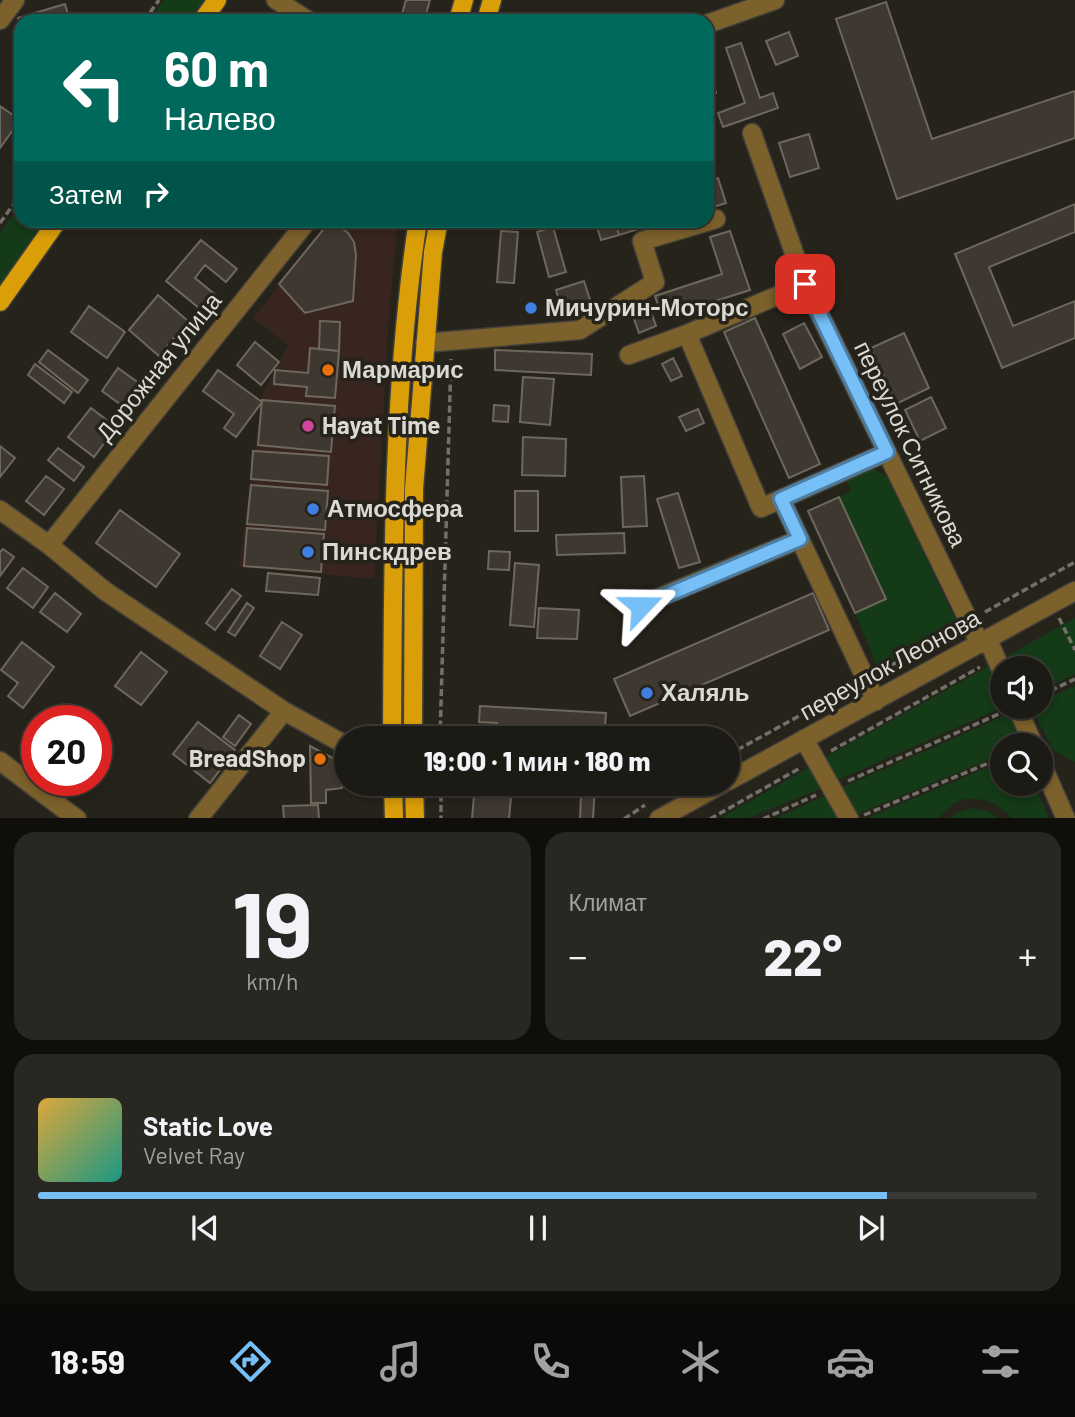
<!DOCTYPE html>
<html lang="ru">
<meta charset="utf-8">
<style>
body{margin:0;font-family:Barlow,sans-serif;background:#292722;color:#f1f3f6;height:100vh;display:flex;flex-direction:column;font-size:26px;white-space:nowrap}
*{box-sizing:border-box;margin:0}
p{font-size:23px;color:#a0a1a0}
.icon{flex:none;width:38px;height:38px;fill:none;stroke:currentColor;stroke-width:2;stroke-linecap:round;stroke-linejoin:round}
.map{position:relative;height:818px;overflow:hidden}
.sheet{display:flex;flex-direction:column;gap:14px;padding:14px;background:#0f0e0b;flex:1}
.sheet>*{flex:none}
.hud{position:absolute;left:14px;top:14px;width:700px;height:214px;border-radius:21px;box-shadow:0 4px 10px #0003,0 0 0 2px #3a3834;background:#00695c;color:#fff;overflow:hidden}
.controls{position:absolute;left:990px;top:656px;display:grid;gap:14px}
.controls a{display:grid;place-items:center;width:63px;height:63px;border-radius:50%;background:#1c1a14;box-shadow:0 4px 10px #0003,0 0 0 2px #3a3834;font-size:35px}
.speed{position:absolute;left:21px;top:705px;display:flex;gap:14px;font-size:35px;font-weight:700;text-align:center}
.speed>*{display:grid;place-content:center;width:91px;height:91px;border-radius:50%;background:#1c1a14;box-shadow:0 4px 10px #0003,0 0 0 2px #3a3834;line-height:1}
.speed .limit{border:10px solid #d22;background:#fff;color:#111}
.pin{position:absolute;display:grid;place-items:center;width:60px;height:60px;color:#fff;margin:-30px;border-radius:14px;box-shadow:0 4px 10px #0006}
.me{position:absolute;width:77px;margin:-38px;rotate:67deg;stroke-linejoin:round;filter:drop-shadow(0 0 5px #0008)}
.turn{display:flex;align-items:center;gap:24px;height:147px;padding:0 35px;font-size:32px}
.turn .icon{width:91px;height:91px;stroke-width:2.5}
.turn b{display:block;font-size:49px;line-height:60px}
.then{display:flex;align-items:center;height:66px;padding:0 35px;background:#0003;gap:14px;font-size:26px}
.big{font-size:52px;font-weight:800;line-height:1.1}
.sheet .widget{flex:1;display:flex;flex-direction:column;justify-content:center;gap:10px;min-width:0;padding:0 24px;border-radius:21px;background:#292722}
.sheet .dial{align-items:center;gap:0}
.dial b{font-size:91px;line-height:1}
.song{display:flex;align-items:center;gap:21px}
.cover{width:84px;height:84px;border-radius:10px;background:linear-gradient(135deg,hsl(40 70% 55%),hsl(170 70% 35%))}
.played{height:7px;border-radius:4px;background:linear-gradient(90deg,#76c0f7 85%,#3a3834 85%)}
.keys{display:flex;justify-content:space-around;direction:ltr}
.heat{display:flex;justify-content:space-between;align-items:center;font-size:38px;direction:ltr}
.sheet .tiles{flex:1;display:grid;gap:14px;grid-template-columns:1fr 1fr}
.widget:last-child{grid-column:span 2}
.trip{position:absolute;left:334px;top:726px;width:406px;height:70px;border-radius:35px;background:#1c1a14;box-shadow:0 4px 10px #0003,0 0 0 2px #3a3834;font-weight:800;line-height:70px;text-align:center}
.tab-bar{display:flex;height:112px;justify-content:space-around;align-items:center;background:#0b0a08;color:#a0a1a0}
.tab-bar .icon{width:49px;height:49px}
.tab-bar .current{color:#76c0f7}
.tab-bar b{font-size:32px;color:#f1f3f6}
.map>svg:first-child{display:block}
.commercial{fill:#382520}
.green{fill:#143a17}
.building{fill:#3e3830;stroke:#6d675e;stroke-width:2}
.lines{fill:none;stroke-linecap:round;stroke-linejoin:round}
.minor-casing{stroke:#434039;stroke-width:21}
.major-casing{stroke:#434039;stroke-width:21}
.path{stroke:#727069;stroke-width:3.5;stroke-dasharray:7 3.5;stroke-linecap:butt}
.minor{stroke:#7d612c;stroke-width:18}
.major{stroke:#d99e08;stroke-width:18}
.route-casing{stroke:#4d7da1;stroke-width:18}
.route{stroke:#76c0f7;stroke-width:12}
.shop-dot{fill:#3f7fe0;stroke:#26231b;stroke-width:2.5}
.food-dot{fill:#e8710a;stroke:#26231b;stroke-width:2.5}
.hotel-dot{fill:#d1479c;stroke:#26231b;stroke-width:2.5}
.labels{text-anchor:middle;stroke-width:7;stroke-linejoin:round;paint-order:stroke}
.poi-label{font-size:24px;font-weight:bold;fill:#dbd9d4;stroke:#26231b;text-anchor:start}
.street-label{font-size:24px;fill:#dbd9d4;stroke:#26231b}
</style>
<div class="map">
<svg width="1075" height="819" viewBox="0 0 1075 819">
<rect width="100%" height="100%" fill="#26231b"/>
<path class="commercial" d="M330,221H398L389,314L374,579L239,567L262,395L288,345L253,318Z"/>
<path class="green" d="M164,0H209L194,21H149Z
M21,203V220L53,221L0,296V233Z
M869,466L887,477L958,625L878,669L855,613L886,599L839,497L851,491L845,478Z
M1075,618V674L1041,690V668H1015L1008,655Z
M991,665L1003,687V707L836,781L824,761L826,757Z
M1075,686V762L1053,750L1031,707H1041V701Z
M1014,712L1028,743L1022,745L1003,746V754L855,815L841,788Z
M1003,761V784H1034L1049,818H1011C1000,803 973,792 955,803C949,807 944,814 938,818H867Z
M811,766L824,787L749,818L719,819Z
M826,795L839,819H774Z
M970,808L987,811L999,818H950L956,813Z"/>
<path class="building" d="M406,0H430L424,21H400Z
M886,2L932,139L1075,91V138L897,199L836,19Z
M65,4L70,21H21V26L18,18Z
M789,32L798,56L776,65L766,41Z
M741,43L760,98L773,93L778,108L723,127L718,113L745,103L726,48Z
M707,60L716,93L707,96Z
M0,106L20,120L0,148Z
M809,134L819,168L790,177L779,143Z
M718,178L726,203L707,209V181Z
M1075,204V232L989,267L1013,326L1075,301V338L1002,368L955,254Z
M331,220L348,233L354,242L356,255L353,301L305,313L279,284Z
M595,220H614L619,235L601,240Z
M614,220H667L619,235Z
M553,227L566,272L549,277L537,232Z
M501,231L518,232L514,283L497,282Z
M730,231L750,290L662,318L655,296L722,274L710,237Z
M201,240L237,269L226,282L205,265L195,278L217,296L204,312L166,281Z
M584,281L592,306L563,315L556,290Z
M158,295L188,321L159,356L129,330Z
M89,306L125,332L107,358L71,332Z
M649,306L656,326L639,333L632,313Z
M755,318L820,464L789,478L724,332Z
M320,321L340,322L339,351L319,349Z
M804,323L822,357L800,369L783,334Z
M904,333L929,388L896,404L871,348Z
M255,342L279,362L261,385L237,365Z
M310,348L339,351L335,398L306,396L307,387L274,384L275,370L308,373Z
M48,350L88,380L78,393L39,362Z
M495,350L592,354L591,375L495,370Z
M673,358L682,376L671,381L662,364Z
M35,364L72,392L64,403L28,375Z
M118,368L147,389L131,412L102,391Z
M218,370L262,402L236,437L224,428L234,414L203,391Z
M523,377L554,379L550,425L520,422Z
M931,397L946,428L920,441L905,410Z
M262,400L335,406L331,452L258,445Z
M494,405L509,406L508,422L493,421Z
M91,408L116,427L94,457L68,437Z
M698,409L704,423L686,431L679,417Z
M523,437L566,439L565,476L522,475Z
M0,446L15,458L0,477Z
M58,448L84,467L74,481L48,460Z
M253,451L329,456L327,485L251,479Z
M46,476L64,489L44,515L26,501Z
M644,476L647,526L623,527L621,477Z
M251,485L328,491L325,530L247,524Z
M515,491H538V531H515Z
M678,493L700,562L679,568L657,499Z
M839,497L886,599L855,613L808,511Z
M120,510L180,554L156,587L96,543Z
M247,528L324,534L321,572L244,566Z
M624,533L625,553L557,555L556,535Z
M3,549L14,557L0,576V552Z
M489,551L510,552L509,570L488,569Z
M515,563L539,565L534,627L510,625Z
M23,568L48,587L33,608L7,588Z
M268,573L320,578L318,595L266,591Z
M232,589L241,596L215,630L206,623Z
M55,593L81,614L67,632L40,612Z
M813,593L829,630L630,716L614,679Z
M247,603L254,608L235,636L228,632Z
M539,608L579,610L577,639L537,638Z
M282,622L302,635L280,669L260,656Z
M22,642L54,667L23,708L8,696L18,683L1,670Z
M141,652L167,672L141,705L115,686Z
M480,706L606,713L604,738H589L590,729L543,726L542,738H496L497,723L479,722Z
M239,715L251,724L235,746L223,737Z
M198,722L235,750L210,783L173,754Z
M310,746L342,763V788L326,790V803H311Z
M507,784H595L593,819H580L581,795L506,791Z
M474,795L511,797L509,819H472Z
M318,805L319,819H284L283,806Z"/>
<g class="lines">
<g class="minor-casing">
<path id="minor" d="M276,0L309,21
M0,20L15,0
M707,24L775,0
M752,133L805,284
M687,334L761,508L887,452
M425,343L580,330L655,282L642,241L716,219
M629,355L687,334L805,284L980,644
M781,499L876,701
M0,510L49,545L105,591L284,711L340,742L346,743
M49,545L308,220
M641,605L800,539
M988,640L1003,674
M1017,707L1034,746
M804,739L849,819
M0,761L77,819
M1041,762L1066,819
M728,781L1075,591
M198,819L284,711
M659,819L722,784"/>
</g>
<g class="major-casing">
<path id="major" d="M202,21L217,0
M458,21L464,0
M486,21L492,0
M0,302L58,220
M392,738C393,566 392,391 418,220
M413,738L414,489L433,252L439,220
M393,784L394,819
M414,784L415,819"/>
</g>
<path class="path" d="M144,21L159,0
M0,223L21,194
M985,612L1075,562
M1059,618L1075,650
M881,671L954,630
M1041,695L1075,679
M440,738L451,359
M831,751L980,667
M728,755L850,688
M848,781L1001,713
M441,784V819
M864,815L1003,757
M624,819L645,805
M710,819L800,768
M763,819L816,795"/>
<use href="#minor" class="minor"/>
<use href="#major" class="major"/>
</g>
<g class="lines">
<g class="route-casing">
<path id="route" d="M641,606L800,539L781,499L887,452L805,284"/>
</g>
<use href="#route" class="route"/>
</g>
<g class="shop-dot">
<circle cx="531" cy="308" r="7"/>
<circle cx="313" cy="509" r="7"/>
<circle cx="308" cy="552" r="7"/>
<circle cx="647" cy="693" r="7"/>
</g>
<g class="food-dot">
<circle cx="328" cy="370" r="7"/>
<circle cx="320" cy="759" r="7"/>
</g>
<circle class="hotel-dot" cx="308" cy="426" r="7"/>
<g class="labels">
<g class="poi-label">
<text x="545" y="316">Мичурин-Моторс</text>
<text x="342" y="378">Мармарис</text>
<text x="322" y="434">Hayat Time</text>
<text x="327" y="517">Атмосфера</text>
<text x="322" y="560">Пинскдрев</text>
<text x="661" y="701">Халяль</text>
<text x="306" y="767" text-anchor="end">BreadShop</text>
</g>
<g class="street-label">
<text transform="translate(159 367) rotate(-51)" y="8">Дорожная улица</text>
<text transform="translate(910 444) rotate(64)" y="8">переулок Ситникова</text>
<text transform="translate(890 665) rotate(-29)" y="8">переулок Леонова</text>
</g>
</g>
</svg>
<div class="controls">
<a><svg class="icon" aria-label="sound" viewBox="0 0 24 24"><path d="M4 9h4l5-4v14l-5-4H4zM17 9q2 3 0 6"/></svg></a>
<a><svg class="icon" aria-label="search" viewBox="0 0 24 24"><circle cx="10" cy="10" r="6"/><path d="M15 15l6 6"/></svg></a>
</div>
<div class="speed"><div class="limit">20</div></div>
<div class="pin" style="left:805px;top:284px;background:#d93025"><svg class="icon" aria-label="arrive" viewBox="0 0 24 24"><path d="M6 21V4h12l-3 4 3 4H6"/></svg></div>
<svg class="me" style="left:641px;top:606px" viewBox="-20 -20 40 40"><path d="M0-17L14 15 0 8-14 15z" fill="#76c0f7" stroke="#fff" stroke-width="4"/></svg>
<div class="trip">19:00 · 1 мин · 180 m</div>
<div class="hud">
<div class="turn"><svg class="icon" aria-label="left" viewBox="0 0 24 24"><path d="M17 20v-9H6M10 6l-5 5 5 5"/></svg><div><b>60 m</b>Налево</div></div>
<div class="then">Затем<svg class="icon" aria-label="right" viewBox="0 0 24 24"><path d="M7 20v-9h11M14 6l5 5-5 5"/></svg></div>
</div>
</div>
<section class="sheet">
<div class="tiles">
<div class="widget dial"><b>19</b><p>km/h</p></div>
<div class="widget"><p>Климат</p>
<div class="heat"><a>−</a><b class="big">22°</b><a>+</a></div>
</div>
<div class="widget">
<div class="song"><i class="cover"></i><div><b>Static Love</b><p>Velvet Ray</p></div></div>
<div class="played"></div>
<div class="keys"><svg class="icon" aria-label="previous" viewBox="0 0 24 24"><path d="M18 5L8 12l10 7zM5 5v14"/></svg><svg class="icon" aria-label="pause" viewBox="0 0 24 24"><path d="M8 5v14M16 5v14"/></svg><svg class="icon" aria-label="next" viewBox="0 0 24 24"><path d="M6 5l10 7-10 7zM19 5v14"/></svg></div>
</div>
</div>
</section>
<nav class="tab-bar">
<b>18:59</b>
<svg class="icon current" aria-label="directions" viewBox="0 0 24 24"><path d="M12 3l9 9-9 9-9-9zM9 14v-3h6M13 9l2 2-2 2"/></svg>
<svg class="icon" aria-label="music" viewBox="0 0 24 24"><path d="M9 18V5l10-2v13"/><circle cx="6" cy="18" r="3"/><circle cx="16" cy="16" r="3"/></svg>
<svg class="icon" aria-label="phone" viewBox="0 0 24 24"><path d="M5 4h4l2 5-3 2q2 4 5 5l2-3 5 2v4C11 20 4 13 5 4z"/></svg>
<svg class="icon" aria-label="climate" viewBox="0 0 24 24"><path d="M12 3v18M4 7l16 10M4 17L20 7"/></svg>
<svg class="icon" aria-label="car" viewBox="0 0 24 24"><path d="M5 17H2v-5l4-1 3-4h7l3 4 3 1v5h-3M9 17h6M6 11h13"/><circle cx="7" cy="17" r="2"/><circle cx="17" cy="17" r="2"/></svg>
<svg class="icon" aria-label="filters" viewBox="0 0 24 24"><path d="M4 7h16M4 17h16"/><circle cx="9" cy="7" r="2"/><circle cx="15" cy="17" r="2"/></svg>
</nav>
